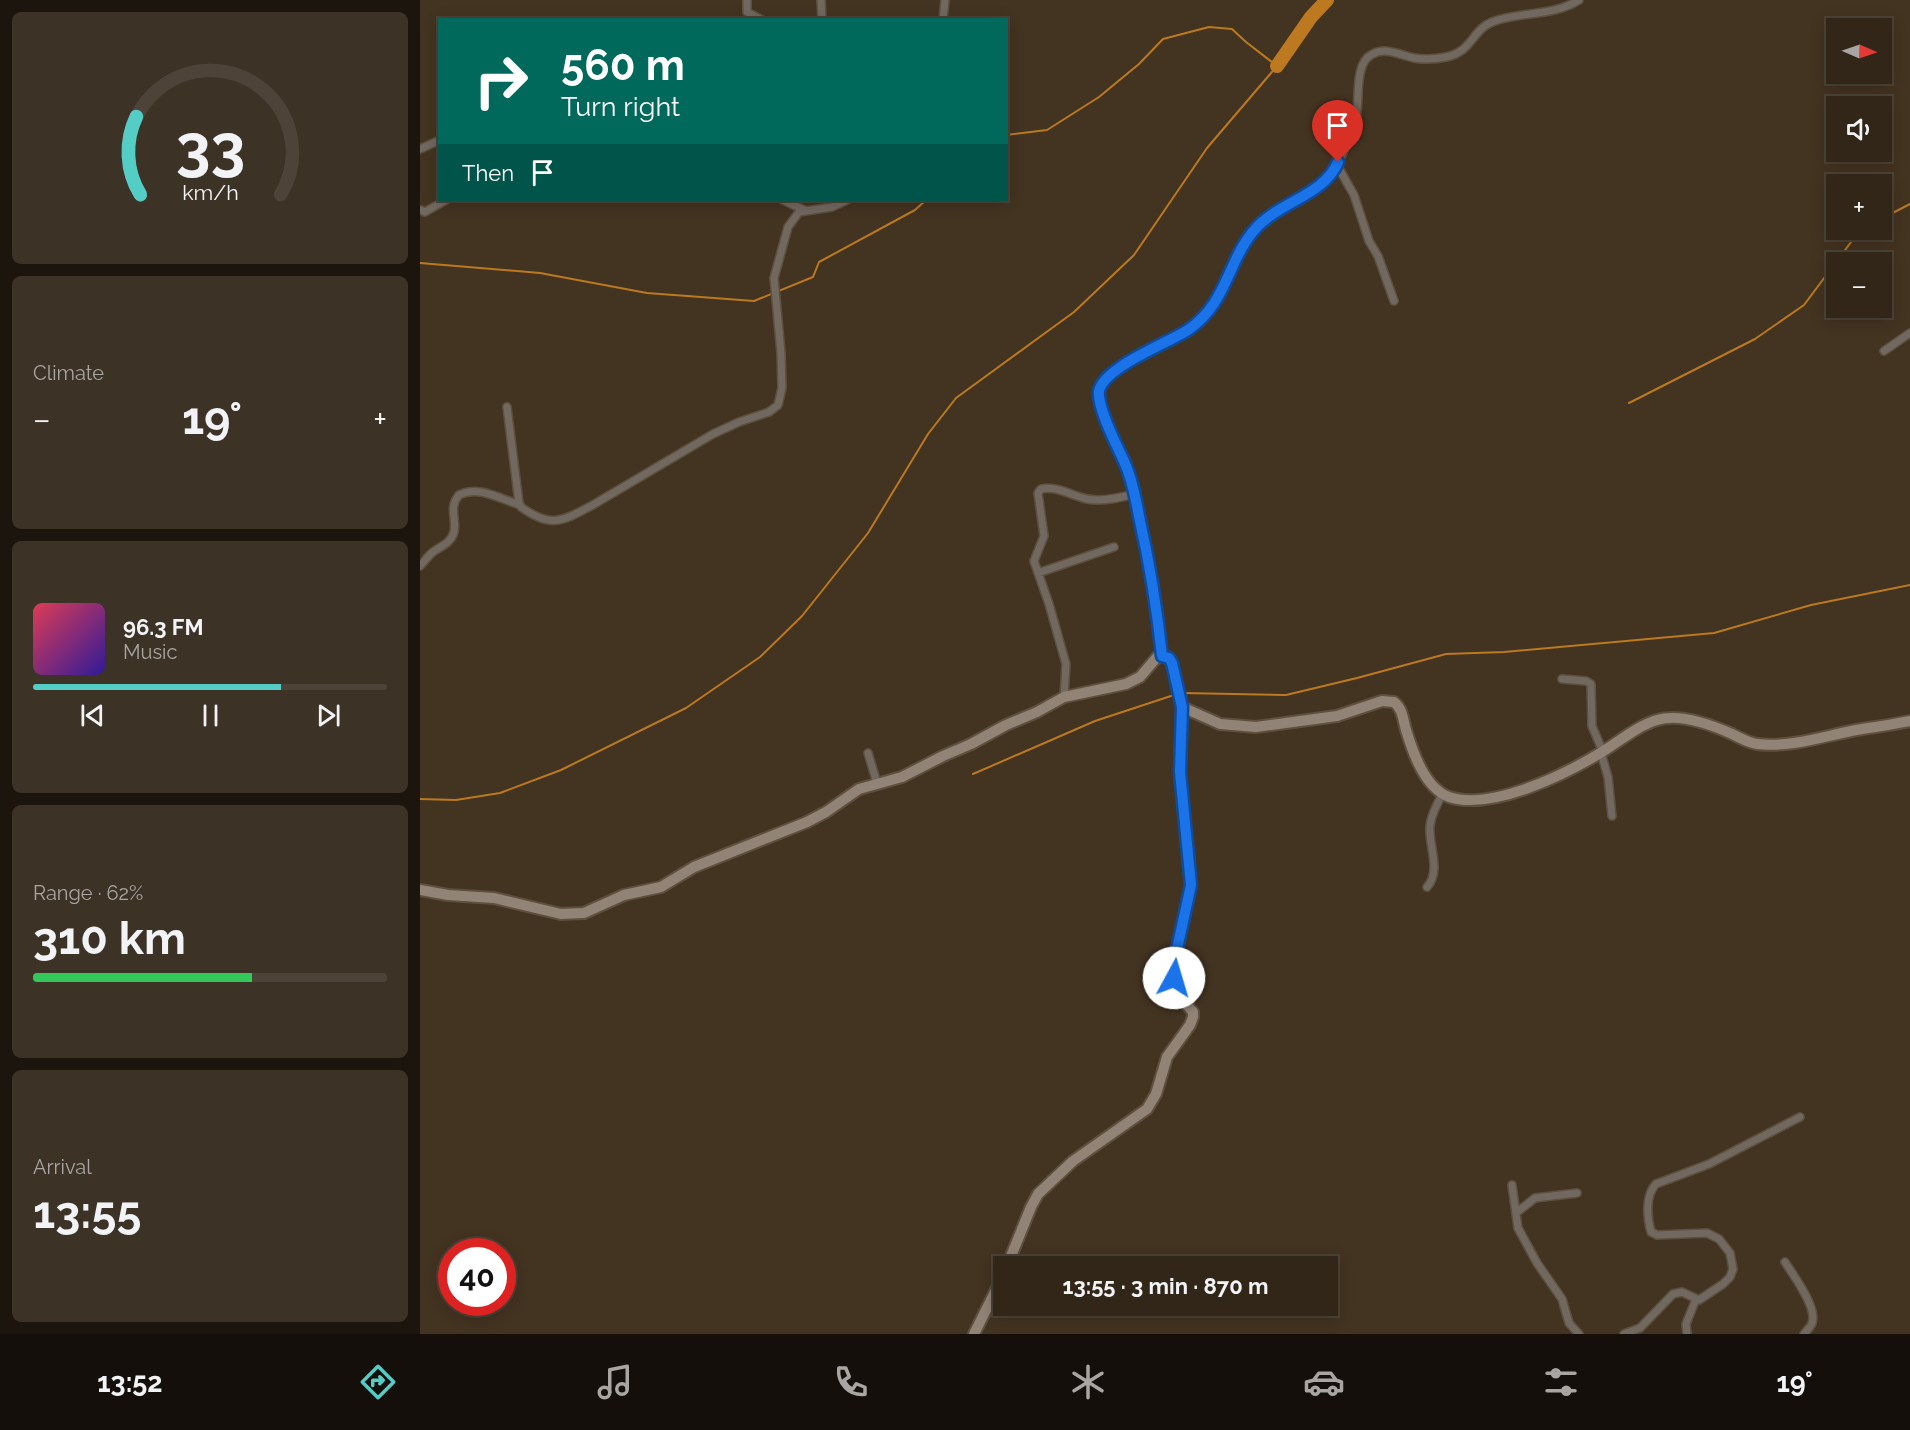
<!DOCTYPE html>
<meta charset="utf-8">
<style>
body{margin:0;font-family:Raleway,sans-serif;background:#3d3226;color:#f1f3f6;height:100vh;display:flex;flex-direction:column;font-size:22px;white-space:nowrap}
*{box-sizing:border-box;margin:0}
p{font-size:20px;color:#a8a5a2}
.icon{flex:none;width:33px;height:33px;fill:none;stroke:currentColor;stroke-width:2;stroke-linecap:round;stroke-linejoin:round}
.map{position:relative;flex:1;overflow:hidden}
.details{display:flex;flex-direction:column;gap:12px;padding:12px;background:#1c150e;width:420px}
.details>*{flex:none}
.hud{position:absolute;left:18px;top:18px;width:570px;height:183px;border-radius:0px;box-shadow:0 3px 15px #0003,0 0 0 2px #4d4338;background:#00695c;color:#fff;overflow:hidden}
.needle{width:39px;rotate:92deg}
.buttons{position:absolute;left:1406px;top:18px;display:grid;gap:12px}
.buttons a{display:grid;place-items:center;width:66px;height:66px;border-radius:0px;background:#322619;box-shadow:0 3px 15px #0003,0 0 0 2px #4d4338;font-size:30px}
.speed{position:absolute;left:18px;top:1238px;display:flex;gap:12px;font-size:30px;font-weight:700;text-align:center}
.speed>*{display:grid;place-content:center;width:78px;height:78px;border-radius:50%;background:#322619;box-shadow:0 3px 15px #0003,0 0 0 2px #4d4338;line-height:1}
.speed .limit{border:9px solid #d22;background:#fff;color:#111}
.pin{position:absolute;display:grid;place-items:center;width:51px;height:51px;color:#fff;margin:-62px -26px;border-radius:50% 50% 50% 0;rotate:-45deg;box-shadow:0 0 6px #0007}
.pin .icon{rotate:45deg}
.me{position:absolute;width:66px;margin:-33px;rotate:6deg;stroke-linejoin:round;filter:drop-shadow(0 0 4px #0008)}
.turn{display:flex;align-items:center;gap:21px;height:126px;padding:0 24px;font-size:27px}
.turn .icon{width:78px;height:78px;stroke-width:2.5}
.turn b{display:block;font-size:42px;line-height:51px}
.then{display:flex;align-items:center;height:57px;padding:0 24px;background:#0003;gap:12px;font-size:22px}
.big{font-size:45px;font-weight:700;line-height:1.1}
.details .tile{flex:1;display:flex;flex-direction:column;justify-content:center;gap:9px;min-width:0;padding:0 21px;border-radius:9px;background:#3d3226}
.details .dial{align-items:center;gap:0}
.dial svg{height:156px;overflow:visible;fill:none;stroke:#4d4338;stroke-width:7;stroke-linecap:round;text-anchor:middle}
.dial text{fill:#f1f3f6;stroke:none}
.song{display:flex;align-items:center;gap:18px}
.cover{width:72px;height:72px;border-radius:9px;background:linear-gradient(135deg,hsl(350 70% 55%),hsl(250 70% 35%))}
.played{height:6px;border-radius:3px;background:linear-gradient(90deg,#54cdc7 70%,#4d4338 70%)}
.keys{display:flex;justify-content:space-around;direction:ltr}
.heat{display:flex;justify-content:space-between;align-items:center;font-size:33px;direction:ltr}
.charge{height:9px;border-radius:4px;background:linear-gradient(90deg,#34c759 62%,#4d4338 0)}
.trip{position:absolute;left:573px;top:1256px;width:345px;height:60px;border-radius:0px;background:#322619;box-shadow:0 3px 15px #0003,0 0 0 2px #4d4338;font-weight:700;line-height:60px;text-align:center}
.tab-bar{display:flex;height:96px;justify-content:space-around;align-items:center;background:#140f0a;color:#a8a5a2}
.tab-bar .icon{width:42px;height:42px}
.tab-bar .active{color:#54cdc7}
.tab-bar b{font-size:27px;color:#f1f3f6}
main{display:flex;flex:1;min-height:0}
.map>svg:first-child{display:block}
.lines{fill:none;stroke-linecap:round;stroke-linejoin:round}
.stream{stroke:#bc791f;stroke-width:2}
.river{stroke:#bc791f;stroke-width:14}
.street-casing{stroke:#5e4f3e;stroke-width:10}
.secondary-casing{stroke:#5e4f3e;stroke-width:14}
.street{stroke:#716860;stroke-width:7}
.secondary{stroke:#918477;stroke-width:10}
.route-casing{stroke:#114b97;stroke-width:15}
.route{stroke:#1a73e8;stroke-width:10}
</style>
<main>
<section class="details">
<div class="tile dial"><svg viewBox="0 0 100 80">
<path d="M14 69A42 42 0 1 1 86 69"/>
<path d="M14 69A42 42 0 0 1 12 29" stroke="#54cdc7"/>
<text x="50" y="56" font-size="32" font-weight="700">33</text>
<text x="50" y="72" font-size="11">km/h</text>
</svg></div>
<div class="tile"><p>Climate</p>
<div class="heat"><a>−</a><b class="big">19°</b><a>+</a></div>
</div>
<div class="tile">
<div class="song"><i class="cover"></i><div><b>96.3 FM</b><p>Music</p></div></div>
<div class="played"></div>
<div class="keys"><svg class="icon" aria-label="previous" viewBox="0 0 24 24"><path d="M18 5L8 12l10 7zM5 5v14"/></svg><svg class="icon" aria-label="pause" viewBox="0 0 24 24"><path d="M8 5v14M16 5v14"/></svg><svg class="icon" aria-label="next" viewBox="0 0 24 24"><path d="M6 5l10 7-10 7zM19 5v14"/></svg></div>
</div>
<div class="tile"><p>Range · 62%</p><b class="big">310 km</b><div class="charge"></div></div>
<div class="tile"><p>Arrival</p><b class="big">13:55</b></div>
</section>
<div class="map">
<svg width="1490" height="1334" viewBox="0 0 1490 1334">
<rect width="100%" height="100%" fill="#433321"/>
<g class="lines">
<path class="stream" d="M1461,219L1490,204
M0,263L120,273L227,293L334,301L393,277L399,262L495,210L506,200
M1209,403L1335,339L1384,305L1440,230
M762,693L866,695L937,678L1026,654L1084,652L1294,633L1391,605L1490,585
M553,774L675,721L757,694
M0,799L36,800L80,793L141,770L266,708L340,657L382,616L448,533L508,434L536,398L654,312L714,255L787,148L857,66L826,42L812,29L789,27L743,39L719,64L679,97L627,130L586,135"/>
<path class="river" d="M857,66L891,17L907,0"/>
<g class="street-casing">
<path id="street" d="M327,0V12L342,20
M401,0L402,20
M523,20L525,0
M0,149L20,140
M917,165L934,195L949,241L958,256L974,301
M363,200L384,210
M0,210L5,212L26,200
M1464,351L1490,333
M87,407L99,503L101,507C130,528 141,522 171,506L293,434L319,422L349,412L358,405L362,388L361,353L354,278L368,227L379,212L412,207L427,200
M0,566C4,562 8,556 13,552C21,546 31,543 34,532C37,518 28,508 39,495C59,485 80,499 100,505
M618,573L694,547
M742,656C736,595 727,533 709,475C702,452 691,430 682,407L679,399L682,384C706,354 747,347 777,324C805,302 808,266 827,238C848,207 890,201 912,172C921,161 932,133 936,118C940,101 934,64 951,55C966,46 979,55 994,58C1005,60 1016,59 1026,57C1052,52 1052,30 1072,22C1100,11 1132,17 1159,0
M1142,679L1166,681L1171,684L1172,726L1183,752
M644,697L646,664L629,604L614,561L624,536L618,493L621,489C636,485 652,496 667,499C682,502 699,498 714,494
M448,753L457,783
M1181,753L1188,777L1192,816
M1007,887C1022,871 1008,845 1010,826C1011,814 1018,804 1022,794
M1092,1185L1098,1228L1117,1263L1142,1299L1149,1323L1159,1334
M1096,1213L1115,1198L1157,1193
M1365,1262C1373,1275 1398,1308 1392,1323C1391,1327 1386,1331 1384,1334
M1204,1334L1220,1328L1253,1294L1262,1292L1279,1300L1303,1284L1310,1277L1313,1269L1310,1253L1299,1239L1287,1233L1237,1235L1231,1232C1227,1217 1225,1195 1236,1184L1289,1164L1380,1117
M1267,1334L1266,1324L1276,1299"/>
</g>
<g class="secondary-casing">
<path id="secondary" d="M762,707L800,724L836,727L917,716L962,701L974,702C983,709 983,720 986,730C993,753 1005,788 1029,797C1072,811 1146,774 1182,752C1200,741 1217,726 1237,720C1260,713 1292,725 1312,734C1320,738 1329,743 1337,744C1370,748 1404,736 1436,730C1454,727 1472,725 1490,721
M0,890L28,895L74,898L141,914L164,913L204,895L241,887L274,867L387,822L406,812L439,789L482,777L523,756L551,744L586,725L617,712L644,697L706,684L720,677L738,656L747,657L752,663L762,707L760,772L771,885L755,958L754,986L760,997L773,1012V1017L770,1025L747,1057L736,1094L727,1109L653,1161L618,1194L611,1207L587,1266
M554,1334L584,1274"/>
</g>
<use href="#street" class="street"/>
<use href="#secondary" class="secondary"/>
</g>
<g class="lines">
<g class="route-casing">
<path id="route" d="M754,978L755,958L771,885L760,772L762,707L752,663L749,658L742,656C737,610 730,565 720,521C716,500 712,478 703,459C696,444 677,407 679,391C684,367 748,343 768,330C809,302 807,258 838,226C861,202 905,194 918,162"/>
</g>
<use href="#route" class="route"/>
</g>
</svg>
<div class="buttons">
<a><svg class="needle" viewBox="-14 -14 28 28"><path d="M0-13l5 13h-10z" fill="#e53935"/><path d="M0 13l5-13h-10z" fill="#a8a5a2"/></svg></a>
<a><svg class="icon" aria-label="sound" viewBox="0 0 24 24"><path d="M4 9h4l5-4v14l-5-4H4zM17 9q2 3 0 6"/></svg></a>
<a>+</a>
<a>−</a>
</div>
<div class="speed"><div class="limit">40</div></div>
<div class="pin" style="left:918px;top:162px;background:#d93025"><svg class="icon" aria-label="arrive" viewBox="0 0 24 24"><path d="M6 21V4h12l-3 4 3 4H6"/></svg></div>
<svg class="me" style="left:754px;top:978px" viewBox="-20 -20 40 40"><circle r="19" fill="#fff"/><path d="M0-13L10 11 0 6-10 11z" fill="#1a73e8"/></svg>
<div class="trip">13:55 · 3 min · 870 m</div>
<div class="hud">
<div class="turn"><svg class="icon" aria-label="right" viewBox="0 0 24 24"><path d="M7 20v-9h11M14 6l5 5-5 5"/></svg><div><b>560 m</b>Turn right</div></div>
<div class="then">Then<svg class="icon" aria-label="arrive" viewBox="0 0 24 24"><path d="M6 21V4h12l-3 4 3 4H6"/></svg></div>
</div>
</div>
</main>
<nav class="tab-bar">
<b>13:52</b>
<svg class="icon active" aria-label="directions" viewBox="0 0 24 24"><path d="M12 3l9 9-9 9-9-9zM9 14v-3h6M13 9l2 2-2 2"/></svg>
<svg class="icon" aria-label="music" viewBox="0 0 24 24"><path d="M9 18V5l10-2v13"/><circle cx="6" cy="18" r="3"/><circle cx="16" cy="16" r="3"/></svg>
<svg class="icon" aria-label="phone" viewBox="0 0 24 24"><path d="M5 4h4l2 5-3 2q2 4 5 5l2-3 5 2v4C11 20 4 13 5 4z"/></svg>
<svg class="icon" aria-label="climate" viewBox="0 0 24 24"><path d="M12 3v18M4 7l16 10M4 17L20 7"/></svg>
<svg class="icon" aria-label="car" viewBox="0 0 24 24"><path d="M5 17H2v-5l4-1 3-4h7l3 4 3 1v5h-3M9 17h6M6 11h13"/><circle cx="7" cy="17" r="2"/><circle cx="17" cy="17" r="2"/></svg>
<svg class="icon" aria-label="filters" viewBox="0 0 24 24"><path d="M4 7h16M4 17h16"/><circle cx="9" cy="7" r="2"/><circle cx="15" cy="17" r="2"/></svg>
<b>19°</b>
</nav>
